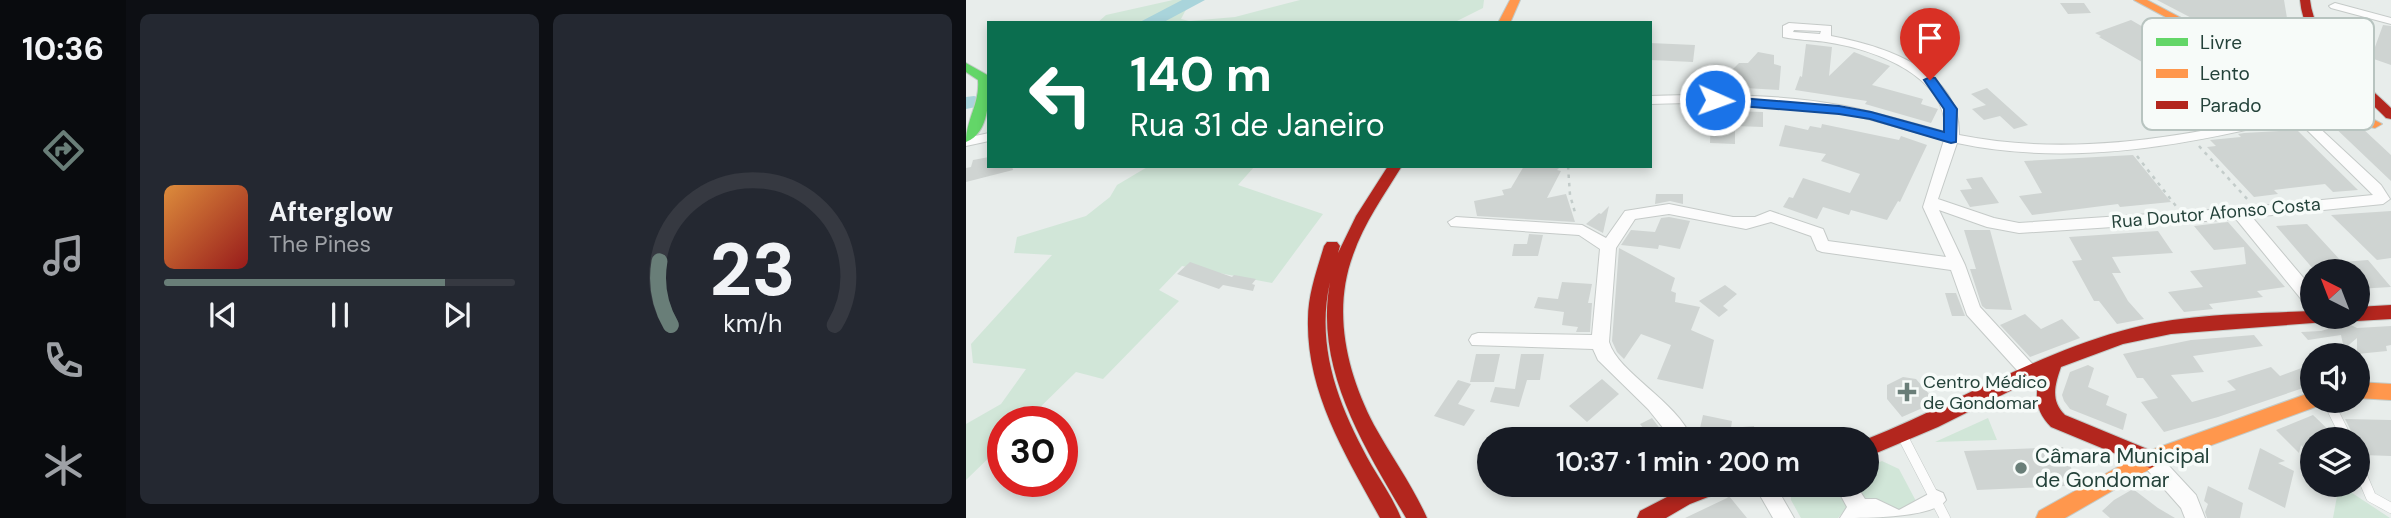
<!DOCTYPE html>
<html lang="pt">
<meta charset="utf-8">
<style>
body{margin:0;font-family:"DM Sans",sans-serif;background:#242831;color:#f1f3f6;height:100vh;display:flex;flex-direction:column;font-size:26px;white-space:nowrap}
*{box-sizing:border-box;margin:0}
p{font-size:23px;color:#9ea1a6}
.icon{flex:none;width:38px;height:38px;fill:none;stroke:currentColor;stroke-width:2;stroke-linecap:round;stroke-linejoin:round}
.map{position:relative;flex:1;overflow:hidden}
.drawer{display:flex;flex-direction:column;gap:14px;padding:14px;background:#0d0f14;width:840px}
.drawer>*{flex:none}
.banner{position:absolute;left:21px;top:21px;width:665px;height:147px;border-radius:0px;box-shadow:0 4px 10px #0003;background:#0b6e4f;color:#fff;overflow:hidden}
.needle{width:46px;rotate:318deg}
.buttons{position:absolute;left:1334px;top:259px;display:grid;gap:14px}
.buttons a{display:grid;place-items:center;width:70px;height:70px;border-radius:50%;background:#171b24;box-shadow:0 4px 10px #0003;font-size:35px}
.speed{position:absolute;left:21px;top:406px;display:flex;gap:14px;font-size:35px;font-weight:700;text-align:center}
.speed>*{display:grid;place-content:center;width:91px;height:91px;border-radius:50%;background:#171b24;box-shadow:0 4px 10px #0003;line-height:1}
.speed .limit{border:10px solid #d22;background:#fff;color:#111}
.pin{position:absolute;display:grid;place-items:center;width:60px;height:60px;color:#fff;margin:-72px -30px;border-radius:50% 50% 50% 0;rotate:-45deg;box-shadow:0 0 7px #0007}
.pin .icon{rotate:45deg}
.me{position:absolute;width:77px;margin:-38px;rotate:92deg;stroke-linejoin:round;filter:drop-shadow(0 0 5px #0008)}
.turn{display:flex;align-items:center;gap:24px;height:147px;padding:0 28px;font-size:32px}
.turn .icon{width:91px;height:91px;stroke-width:2.5}
.turn b{display:block;font-size:49px;line-height:60px}
.drawer .tile{flex:1;display:flex;flex-direction:column;justify-content:center;gap:10px;min-width:0;padding:0 24px;border-radius:10px;background:#242831}
.drawer .dial{align-items:center;gap:0}
.dial svg{height:182px;overflow:visible;fill:none;stroke:#363941;stroke-width:7;stroke-linecap:round;text-anchor:middle}
.dial text{fill:#f1f3f6;stroke:none}
.song{display:flex;align-items:center;gap:21px}
.cover{width:84px;height:84px;border-radius:10px;background:linear-gradient(135deg,hsl(30 70% 55%),hsl(0 70% 35%))}
.played{height:7px;border-radius:4px;background:linear-gradient(90deg,#697e78 80%,#363941 80%)}
.keys{display:flex;justify-content:space-around;direction:ltr}
.drawer .tiles{flex:1;display:grid;gap:14px;grid-template-columns:repeat(2,1fr)}
.trip{position:absolute;left:511px;top:427px;width:402px;height:70px;border-radius:35px;background:#171b24;box-shadow:0 4px 10px #0003;font-weight:600;line-height:70px;text-align:center}
main{display:flex;flex:1;min-height:0}
.tab-bar{display:flex;flex-direction:column;width:126px;justify-content:space-around;align-items:center;background:#090b0e;color:#9ea1a6}
.tab-bar .icon{width:49px;height:49px}
.tab-bar .selected{color:#697e78}
.tab-bar b{font-size:32px;color:#f1f3f6}
.map>svg:first-child{display:block}
.green{fill:#d1e6d8}
.lines{fill:none;stroke-linecap:round;stroke-linejoin:round}
.river{fill:#a9d4db;fill-rule:evenodd}
.building{fill:#cfd4d2}
.lane-casing{stroke:#c5cac8;stroke-width:11}
.street-casing{stroke:#c5cac8;stroke-width:2}
.fast-casing{stroke:#c3cbc8;stroke-width:2}
.slow-casing{stroke:#c3cbc8;stroke-width:2}
.jam-casing{stroke:#c3cbc8;stroke-width:2}
.path{stroke:#c3ccca;stroke-width:2.5;stroke-dasharray:3.5 5;stroke-linecap:butt}
.lane{stroke:#fcfcfc;stroke-width:10}
.street{fill:#fcfcfc;fill-rule:evenodd}
.fast{fill:#63d668;fill-rule:evenodd}
.slow{fill:#ff974d;fill-rule:evenodd}
.jam{fill:#b3261e;fill-rule:evenodd}
.route{fill:#1a73e8;stroke:#114b97;stroke-width:2}
.poi-dot{fill:#697e78;stroke:#f7fbf9;stroke-width:2.5}
.labels{text-anchor:middle;stroke-width:7;stroke-linejoin:round;paint-order:stroke}
.street-label{font-size:18px;fill:#24423a;stroke:#f7fbf9}
.poi-label{font-size:18px;fill:#24423a;stroke:#f7fbf9;text-anchor:start}
.near-poi-label{font-size:21px;fill:#24423a;stroke:#f7fbf9;text-anchor:start}
.key{fill:#f7fbf9;stroke:#b8c4c0;stroke-width:2}
.key-label{font-size:19px;fill:#24423a}
</style>
<main>
<nav class="tab-bar">
<b>10:36</b>
<svg class="icon selected" aria-label="directions" viewBox="0 0 24 24"><path d="M12 3l9 9-9 9-9-9zM9 14v-3h6M13 9l2 2-2 2"/></svg>
<svg class="icon" aria-label="music" viewBox="0 0 24 24"><path d="M9 18V5l10-2v13"/><circle cx="6" cy="18" r="3"/><circle cx="16" cy="16" r="3"/></svg>
<svg class="icon" aria-label="phone" viewBox="0 0 24 24"><path d="M5 4h4l2 5-3 2q2 4 5 5l2-3 5 2v4C11 20 4 13 5 4z"/></svg>
<svg class="icon" aria-label="climate" viewBox="0 0 24 24"><path d="M12 3v18M4 7l16 10M4 17L20 7"/></svg>
</nav>
<section class="drawer">
<div class="tiles">
<div class="tile">
<div class="song"><i class="cover"></i><div><b>Afterglow</b><p>The Pines</p></div></div>
<div class="played"></div>
<div class="keys"><svg class="icon" aria-label="previous" viewBox="0 0 24 24"><path d="M18 5L8 12l10 7zM5 5v14"/></svg><svg class="icon" aria-label="pause" viewBox="0 0 24 24"><path d="M8 5v14M16 5v14"/></svg><svg class="icon" aria-label="next" viewBox="0 0 24 24"><path d="M6 5l10 7-10 7zM19 5v14"/></svg></div>
</div>
<div class="tile dial"><svg viewBox="0 0 100 80">
<path d="M14 69A42 42 0 1 1 86 69"/>
<path d="M14 69A42 42 0 0 1 9 41" stroke="#697e78"/>
<text x="50" y="56" font-size="32" font-weight="700">23</text>
<text x="50" y="72" font-size="11">km/h</text>
</svg></div>
</div>
</section>
<div class="map">
<svg width="1425" height="518" viewBox="0 0 1425 518">
<rect width="100%" height="100%" fill="#e8edeb"/>
<path class="green" d="M207,0H225L215,19L223,21L269,17L334,0H518L517,8L487,23H131L140,15Z
M183,166H289L272,185L357,214L306,283L216,266L193,290L213,301L137,379L110,372L59,422H37V444L0,480V424L35,404L60,369L7,363L5,344L86,255L48,253L51,237L120,216L144,197L151,185Z
M1022,418L1031,440L969,442Z
M916,461L933,469L951,503L932,513L894,501L885,485H901V467Z
M844,485H871L884,504L872,518H835L825,500V495L831,489Z
M1373,485H1374L1424,518H1367Z"/>
<g class="lines">
<path class="river" d="M216,0H239L196,23H172Z
M8,96L15,98L18,102L15,106L0,109V97Z"/>
</g>
<path class="building" d="M1191,0H1318L1322,24L1335,49H1343L1384,91H1366L1357,86L1324,50L1306,60Z
M1094,3H1118L1125,13L1102,14Z
M1165,20L1191,35L1187,36L1191,39L1187,40L1244,72L1231,79L1190,55L1176,62L1133,37L1135,36L1129,33Z
M1417,25L1425,26V65L1405,58Z
M684,43L729,45L727,62L684,60Z
M840,44L866,47L863,76L888,52L924,66L906,85L957,99L955,104L972,109L965,123L899,104L901,101L829,90L834,76L836,77Z
M792,52L808,55V64L815,66L813,90L762,87L764,72L773,63H782Z
M1021,88L1062,125L1048,129L1034,116L1018,120L1006,109L1020,105L1005,94Z
M764,111L797,112V127L769,126V144L744,143L745,116L764,117Z
M1383,121L1396,128L1425,155V181L1363,122Z
M856,124L933,140L935,136L961,145L934,202L932,201L921,220L885,210L883,215L857,207L851,219L817,207L823,197L827,198L837,178L884,193L894,174L855,161L860,154L813,146L819,125L842,130L844,126L855,128Z
M1331,130L1392,190L1367,192L1359,184L1308,190L1312,194L1288,197L1241,147L1250,146L1244,140L1275,137L1272,134L1278,133Z
M1167,155L1205,202L1154,207L1152,204L1066,215L1053,196L1076,193L1058,161Z
M23,157V166H46L47,170L0,182V168L5,167L7,160Z
M558,166H595L591,170L595,171L581,198L600,194L609,222L511,216L508,201L538,195L536,190L545,188Z
M1016,177L1033,203L1004,207L994,190L1006,189L1000,179Z
M690,194H717V204L704,201L689,204Z
M643,206L637,233L620,224L633,213L635,214Z
M1425,211V258L1411,260L1365,215Z
M703,217L724,221L714,249L693,245L692,249L655,245L665,230L689,232L695,218Z
M1262,222L1319,287L1291,291L1297,297L1243,304L1247,309L1218,312L1202,292L1237,287L1224,271L1280,264L1278,247L1248,250L1228,226Z
M1341,224L1376,262L1402,260L1425,287L1391,289V271H1349L1310,226Z
M998,230H1024L1046,310L1020,309L1016,306L1004,269H1010Z
M1192,231L1207,253L1146,257L1155,273H1146L1162,301L1178,319L1151,324L1133,301H1128L1106,261L1116,260L1103,237Z
M563,234L577,235L572,256H546L548,244H561Z
M653,248L709,278L705,291L710,293L709,302L734,307L725,330L748,340L737,389L691,379L705,345L675,334L658,359L651,352L646,341Z
M224,262L266,277L268,275L290,279L286,284L289,285L287,291L257,285L253,289L211,274Z
M596,282L626,284L622,303H626L624,332H610L612,327L596,325L598,312L568,308L572,297L592,299Z
M759,285L771,294L757,306L762,310L753,317L733,301Z
M979,293H990L999,316H986Z
M1059,314L1075,329L1096,319L1114,338L1064,357L1034,325Z
M1377,321L1391,328L1425,326V345L1420,346L1421,351L1391,354V338L1378,349L1375,335L1342,340L1335,332L1355,331L1365,328L1368,322Z
M1288,335L1297,346L1227,356L1238,372L1205,375L1226,402L1270,390L1261,381L1305,367L1314,376L1341,366L1346,370V385L1252,417L1198,432L1175,402L1192,398L1177,378H1171L1157,354L1225,340Z
M510,354H534L528,382H504Z
M555,354H578L574,380H561L553,407L524,402L529,387L549,389Z
M1122,365L1128,368L1122,387L1143,396L1140,405L1161,414L1157,430L1104,409L1098,401L1096,395L1104,372Z
M937,377L950,379L970,402L936,417L921,399V385Z
M636,379L653,394L621,422L603,406Z
M492,380L505,384L492,404L509,410L498,426L468,416Z
M737,415L766,421L765,428L788,426L790,439L732,437Z
M1347,415L1372,439H1346V457L1335,445L1333,453L1310,430Z
M686,418L698,434L689,439H662L678,429L674,424Z
M1379,419L1425,420V456L1397,455Z
M1097,447L1110,480L1099,486L1011,490L998,451Z
M1294,448L1319,461L1312,463L1328,471L1319,508L1282,489Z
M1242,486L1277,503L1274,518H1241L1239,512L1242,504L1238,501Z
M1167,489L1192,508L1209,518H1144L1136,511L1148,500Z
M763,496L781,518H719L761,498Z"/>
<g class="lines">
<g class="lane-casing">
<path id="lane" d="M1362,401L1381,439
M938,439L979,518
M1391,464L1405,497L1425,508"/>
</g>
<g class="street-casing">
<path id="street" d="M1369,3L1425,18V24L1365,8L1363,6Z
M823,23L865,26V36C918,46 995,70 993,135C1103,157 1216,138 1324,112C1330,102 1350,92 1362,93V99L1337,112C1352,115 1363,99 1378,101V107L1347,122L1415,185L1424,199L1417,204L1286,217L1346,288V306L1340,305L1270,219L1053,233L1021,227L973,210L999,265L1014,307L1071,369L1074,374L1071,379L1065,382L1059,379L1001,315L985,270L856,252L851,250L845,236L805,222L780,229L703,214L669,219L650,248L643,342C652,373 711,401 726,439H706L682,409L632,360L627,349L506,345L503,340L506,335L512,333L626,335L634,249L613,235L485,226L482,222L490,217L616,225L640,238L659,211L703,204L767,217H789L804,211L857,229L862,241L980,257L957,207L978,140C945,132 912,120 879,114C814,102 749,102 684,104V96C749,94 815,94 879,106C913,113 946,123 979,132C982,75 907,49 860,42C846,40 831,40 817,37V26ZM828,30L855,31L854,34L827,32ZM1327,119L1342,131L1407,195L1274,208L1053,223L1028,218L972,199L991,143C1103,167 1217,146 1327,119Z
M23,133V141L0,146V138Z
M1184,450L1191,453L1230,495L1239,518H1219L1215,508L1177,465L1174,459L1177,453Z
M788,485H809L828,518H807Z
M869,485H890L899,499H910L933,510L970,490L977,493L980,500C968,518 900,518 874,518L881,507Z"/>
</g>
<g class="fast-casing">
<path id="fast" d="M0,63L23,76C23,97 24,133 0,142C0,120 14,103 12,80L0,72Z"/>
</g>
<g class="slow-casing">
<path id="slow" d="M544,0H554L544,23H532Z
M1168,0H1181L1416,124L1409,128L1404,127Z
M1391,382L1425,384V400L1391,398Z
M1346,392V401H1355L1352,406L1191,465L1099,518H1070L1073,511L1177,453Z"/>
</g>
<g class="jam-casing">
<path id="jam" d="M1334,0H1344C1349,45 1394,78 1425,108V119L1420,118C1388,85 1338,49 1334,0Z
M422,166H436C418,195 398,223 387,255C366,312 381,373 408,425C425,456 447,486 461,518H440C398,446 348,369 364,282C349,349 374,409 406,466C416,483 428,500 435,518H414C380,456 340,392 342,319C342,294 351,270 358,246L361,242H371L374,246L372,253L390,216Z
M1425,305V319L1391,321L1384,317H1391V307Z
M1346,311V317H1362L1360,322L1205,334L1157,344L1095,367C1089,385 1084,400 1099,415L1191,453L1194,459L1191,465L1184,468L1085,427C1070,412 1068,397 1074,376L972,427L901,457V439C987,405 1066,356 1155,331C1217,313 1283,314 1346,311Z
M724,485H758L755,492L724,504L700,518H671L674,511Z"/>
</g>
<path class="path" d="M1233,146L1283,201
M1171,156L1210,206
M602,166L604,195L610,216"/>
<use href="#lane" class="lane"/>
<use href="#street" class="street"/>
<use href="#fast" class="fast"/>
<use href="#slow" class="slow"/>
<use href="#jam" class="jam"/>
</g>
<path class="route" d="M964,77L969,78L991,109L990,142L985,143L904,119L873,114L749,104L743,100L749,96L873,106L905,112L978,132V109L958,80Z"/>
<g class="poi-dot">
<path d="M937.5 381.5h7v7h7v7h-7v7h-7v-7h-7v-7h7z"/>
<circle cx="1055" cy="468" r="7"/>
</g>
<g class="labels">
<g class="street-label">
<text transform="translate(1250 213) rotate(-5)" y="6">Rua Doutor Afonso Costa</text>
</g>
<g class="poi-label">
<text x="957" y="388">Centro Médico<tspan x="957" dy="21">de Gondomar</tspan></text>
</g>
<g class="near-poi-label">
<text x="1069" y="463">Câmara Municipal<tspan x="1069" dy="24">de Gondomar</tspan></text>
</g>
</g>
<rect x="1176" y="18" width="232" height="112" rx="10" class="key"/>
<rect x="1190" y="38" width="32" height="8" fill="#63d668"/>
<rect x="1190" y="69" width="32" height="9" fill="#ff974d"/>
<rect x="1190" y="101" width="32" height="8" fill="#b3261e"/>
<g class="key-label">
<text x="1234" y="49">Livre</text>
<text x="1234" y="80">Lento</text>
<text x="1234" y="112">Parado</text>
</g>
</svg>
<div class="buttons">
<a><svg class="needle" viewBox="-14 -14 28 28"><path d="M0-13l5 13h-10z" fill="#e53935"/><path d="M0 13l5-13h-10z" fill="#9ea1a6"/></svg></a>
<a><svg class="icon" aria-label="sound" viewBox="0 0 24 24"><path d="M4 9h4l5-4v14l-5-4H4zM17 9q2 3 0 6"/></svg></a>
<a><svg class="icon" aria-label="layers" viewBox="0 0 24 24"><path d="M12 4l9 5-9 5-9-5zM3 14l9 5 9-5"/></svg></a>
</div>
<div class="speed"><div class="limit">30</div></div>
<div class="pin" style="left:964px;top:80px;background:#d93025"><svg class="icon" aria-label="arrive" viewBox="0 0 24 24"><path d="M6 21V4h12l-3 4 3 4H6"/></svg></div>
<svg class="me" style="left:749px;top:100px" viewBox="-20 -20 40 40"><circle r="17" fill="#1a73e8" stroke="#fff" stroke-width="3"/><path d="M0-11L8 9 0 5-8 9z" fill="#fff"/></svg>
<div class="trip">10:37 · 1 min · 200 m</div>
<div class="banner">
<div class="turn"><svg class="icon" aria-label="left" viewBox="0 0 24 24"><path d="M17 20v-9H6M10 6l-5 5 5 5"/></svg><div><b>140 m</b>Rua 31 de Janeiro</div></div>
</div>
</div>
</main>
